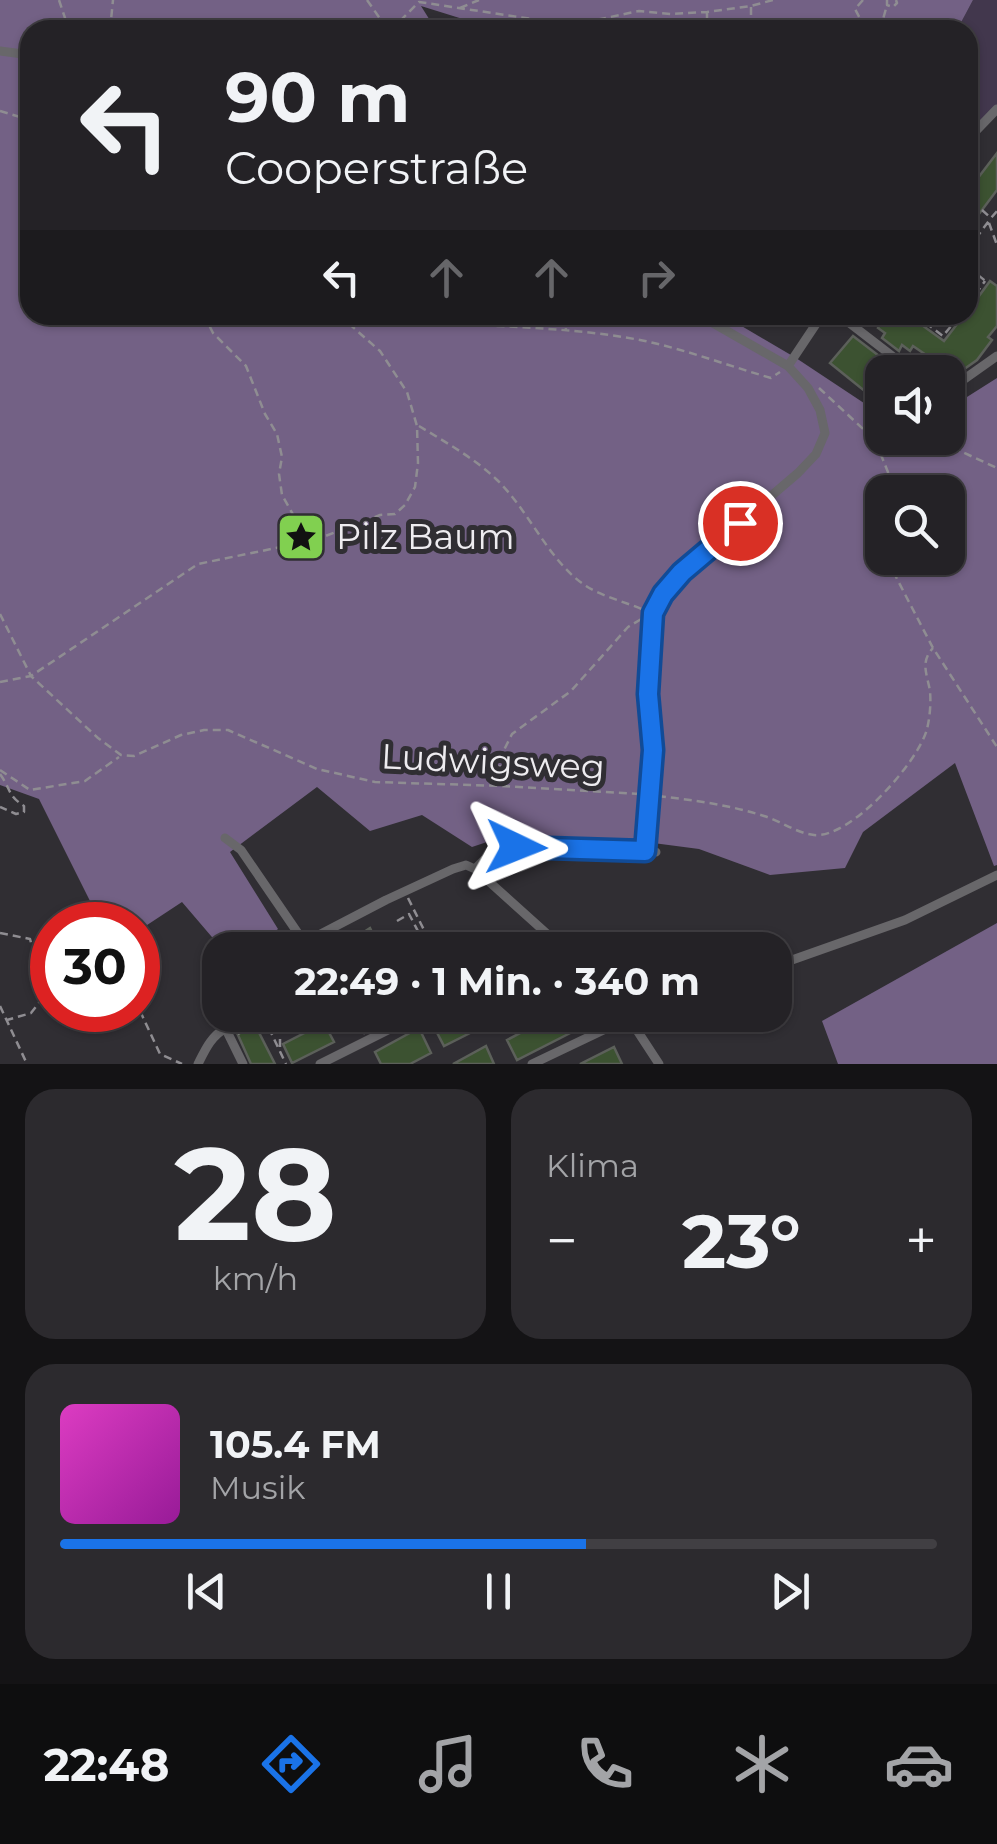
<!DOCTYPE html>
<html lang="de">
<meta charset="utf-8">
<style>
body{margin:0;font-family:Montserrat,sans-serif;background:#2c2a2e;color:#f1f3f6;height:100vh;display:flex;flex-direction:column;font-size:38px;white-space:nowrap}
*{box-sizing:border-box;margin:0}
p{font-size:32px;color:#a3a4a7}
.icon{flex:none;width:55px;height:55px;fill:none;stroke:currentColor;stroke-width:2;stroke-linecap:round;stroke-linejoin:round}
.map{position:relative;height:1064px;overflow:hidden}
.drawer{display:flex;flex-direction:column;gap:25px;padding:25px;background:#141315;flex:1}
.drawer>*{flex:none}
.banner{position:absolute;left:20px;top:20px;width:958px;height:305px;border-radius:30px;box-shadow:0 2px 8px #0004,0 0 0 2px #413f43;background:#242226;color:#f1f3f6;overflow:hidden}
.tools{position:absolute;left:865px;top:355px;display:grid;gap:20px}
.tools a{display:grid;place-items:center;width:100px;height:100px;border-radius:20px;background:#242226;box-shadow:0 2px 8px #0004,0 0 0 2px #413f43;font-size:50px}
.speed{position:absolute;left:30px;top:902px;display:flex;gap:20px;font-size:50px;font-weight:700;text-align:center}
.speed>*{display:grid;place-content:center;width:130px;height:130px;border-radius:50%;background:#242226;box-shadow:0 2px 8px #0004,0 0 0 2px #413f43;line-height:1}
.speed .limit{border:15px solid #d22;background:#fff;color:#111}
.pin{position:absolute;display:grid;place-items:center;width:85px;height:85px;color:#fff;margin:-42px;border:5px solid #fff;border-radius:50%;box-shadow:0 2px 10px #0007}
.me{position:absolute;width:110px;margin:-55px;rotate:92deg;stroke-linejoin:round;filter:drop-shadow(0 0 8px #0008)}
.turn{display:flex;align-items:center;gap:35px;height:210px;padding:0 40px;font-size:45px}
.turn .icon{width:130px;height:130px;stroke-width:2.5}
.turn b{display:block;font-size:70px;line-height:85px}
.lanes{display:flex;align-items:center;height:95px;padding:0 40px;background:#0003;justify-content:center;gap:50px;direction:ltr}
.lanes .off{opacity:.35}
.big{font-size:75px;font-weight:700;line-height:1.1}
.drawer .widget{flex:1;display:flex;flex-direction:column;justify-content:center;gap:15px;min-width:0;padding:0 35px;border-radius:30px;background:#2c2a2e}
.drawer .dial{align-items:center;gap:0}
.dial b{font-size:130px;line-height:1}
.song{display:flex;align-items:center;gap:30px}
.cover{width:120px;height:120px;border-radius:15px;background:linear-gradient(135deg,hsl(310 70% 55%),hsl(300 70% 35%))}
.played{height:10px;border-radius:5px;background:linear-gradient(90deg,#1a73e8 60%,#413f43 60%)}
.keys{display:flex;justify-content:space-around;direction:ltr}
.heat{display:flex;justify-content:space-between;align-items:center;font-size:55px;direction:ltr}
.drawer .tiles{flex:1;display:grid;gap:25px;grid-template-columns:1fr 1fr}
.widget:last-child{grid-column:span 2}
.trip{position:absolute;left:202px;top:932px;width:590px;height:100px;border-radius:30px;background:#242226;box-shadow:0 2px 8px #0004,0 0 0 2px #413f43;font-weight:700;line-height:100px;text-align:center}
.dock{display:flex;height:160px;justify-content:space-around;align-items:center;background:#0e0e0f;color:#a3a4a7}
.dock .icon{width:70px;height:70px}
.dock .active{color:#1a73e8}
.dock b{font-size:45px;color:#f1f3f6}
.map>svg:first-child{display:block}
.green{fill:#42374d}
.forest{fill:#736185;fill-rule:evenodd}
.building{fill:#3c5231;stroke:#5c605a;stroke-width:2.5}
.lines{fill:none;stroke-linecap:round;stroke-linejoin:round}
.path{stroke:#8f8d92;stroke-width:2.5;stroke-dasharray:8 5;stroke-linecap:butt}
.minor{stroke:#68676a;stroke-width:9}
.route-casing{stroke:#114b97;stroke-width:25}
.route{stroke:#1a73e8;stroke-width:18}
.labels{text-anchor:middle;stroke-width:10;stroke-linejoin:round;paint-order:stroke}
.poi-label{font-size:35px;fill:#eeecf0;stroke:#302e33;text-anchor:start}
.street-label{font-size:35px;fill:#eeecf0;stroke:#302e33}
</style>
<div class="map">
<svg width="997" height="1064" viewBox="0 0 997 1064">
<rect width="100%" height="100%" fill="#302e33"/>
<path class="green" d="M973,0H997V105L968,133V30H957Z"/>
<path class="forest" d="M0,0H973L957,30H498L421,6L436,30H30V315H723L796,358L882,415V438H948V409L997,378V865L994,866L955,763L863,832L845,868L770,875L699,849L638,841L499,838L472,847L422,815L370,831L317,787L230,852L278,929L252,950H223L182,902L138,931V925H102L39,799L0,785ZM882,492H948V558H882Z
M997,923V1064H838L822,1021Z"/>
<path class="building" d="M997,153V190L973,222L968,218V191Z
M990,281L997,286V326L988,337L992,340L977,360L960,372L943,360L938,369L927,361L929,357L913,346L910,351L902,345L899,351L882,338L885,333L878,328L882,321L873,315H908L944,341L964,315H968V311Z
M853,336L900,372H882V405L830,363Z
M370,928L381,950H331L364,933V932Z
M229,1015H250L275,1064H251Z
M444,1015H469L476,1030L444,1046L431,1021Z
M554,1015H579L584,1026L517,1060L507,1040Z
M324,1023L334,1042L292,1063L283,1044Z
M419,1028L431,1053L410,1064H381L375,1052Z
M486,1046L494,1064H453Z
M614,1047L622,1064H580Z"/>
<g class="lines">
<path class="path" d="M59,0L69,30
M367,0L388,30
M863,0L855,9L866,30
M887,0V5L893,7L897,3L896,0
M751,7V30
M460,8L479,0
M707,12V23L714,30
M573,25L587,30
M96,30V26
M110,30L113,0
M391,30L419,2L572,25L639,11L671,14L707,12L751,6L773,0
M880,30L887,5
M0,111L30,120
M982,210L991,218L997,211
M989,223L997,245
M968,249L991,218
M968,267L988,283
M968,305L985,281
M204,315L213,333L246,366L265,414L277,434L282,457L279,474L282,495L295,518L292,545
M354,315C451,329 550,322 645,341C687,350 729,366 771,378L780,372
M565,315L566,330
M915,315L943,336L960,315
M819,388L875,440L896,492
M419,426C445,442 474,458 496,479C529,510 549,562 586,586C603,597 626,602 644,610
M875,440H913L958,450L997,468
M897,558L896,577L933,648L997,747
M0,614L31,676L98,738L121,755L134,756L181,735L204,730H228L317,769L375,782L502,786L640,794
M0,682L31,676L198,564L315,540L380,515L395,514L405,505L415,487L418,463L417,426L407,392L380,351L339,315
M0,770L30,790L85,781L119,757
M0,774C11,789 7,795 24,806V812L16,814L0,807
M502,786L499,760L512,734L571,691L628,627L643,618
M658,796C693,800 730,805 764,816C781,821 796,833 814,835C850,839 918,763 927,729C930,717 931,703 930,691C927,674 920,662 933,648
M408,898L434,950
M397,921L409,914L419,933L411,942L400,950
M0,933L30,939L45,995L31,1013L7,1020
M0,1006L27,1064
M126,1010L141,1013L160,1054L182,1064
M356,1015L365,1034
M295,1019L303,1033
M271,1030L280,1029L295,1015
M238,1034L265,1020L286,1064
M280,1047V1030"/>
<path class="minor" d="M0,51L30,55
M968,139L997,109
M839,315L913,372
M788,366L822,315
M948,388L963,380L997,356
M225,838L241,850L304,942
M645,851L653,750L648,694L653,613L663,594L682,572L798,473L816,454L825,433L820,410L808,388L788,366L699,315
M475,869L484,860L516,847L656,852
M475,869L565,950
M290,950L386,900L453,869L466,865L475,869
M775,966L905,920L997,875
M220,987L215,990L212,1001L243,1064
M627,1015L659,1064
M198,1064C205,1050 211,1036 226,1028
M320,1064L418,1015
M532,1064L635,1015"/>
</g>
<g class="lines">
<g class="route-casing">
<path id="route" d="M516,847L645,851L653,750L648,694L653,613L663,594L682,572L740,523"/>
</g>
<use href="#route" class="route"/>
</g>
<defs>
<g id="sight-square" transform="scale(2.5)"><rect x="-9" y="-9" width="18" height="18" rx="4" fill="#81d050" stroke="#302e33"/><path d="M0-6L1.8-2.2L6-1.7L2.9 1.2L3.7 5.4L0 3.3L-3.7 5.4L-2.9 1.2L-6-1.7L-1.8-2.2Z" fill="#111"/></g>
</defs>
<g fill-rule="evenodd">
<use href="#sight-square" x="301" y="537"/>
</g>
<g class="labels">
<g class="poi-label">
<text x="336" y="549">Pilz Baum</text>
</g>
<g class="street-label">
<text transform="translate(493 762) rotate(3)" y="12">Ludwigsweg</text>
</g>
</g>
</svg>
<div class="tools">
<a><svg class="icon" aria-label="sound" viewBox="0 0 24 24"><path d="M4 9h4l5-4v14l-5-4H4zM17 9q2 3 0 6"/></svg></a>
<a><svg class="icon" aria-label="search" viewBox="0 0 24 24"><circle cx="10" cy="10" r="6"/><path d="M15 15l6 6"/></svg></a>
</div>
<div class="speed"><div class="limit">30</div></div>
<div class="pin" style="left:740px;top:523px;background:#d93025"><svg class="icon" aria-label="arrive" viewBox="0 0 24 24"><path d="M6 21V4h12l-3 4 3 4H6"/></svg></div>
<svg class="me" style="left:516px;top:847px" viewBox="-20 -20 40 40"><path d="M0-17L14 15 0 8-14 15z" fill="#1a73e8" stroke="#fff" stroke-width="4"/></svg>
<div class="trip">22:49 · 1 Min. · 340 m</div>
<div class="banner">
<div class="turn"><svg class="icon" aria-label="left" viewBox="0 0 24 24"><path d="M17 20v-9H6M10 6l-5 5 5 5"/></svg><div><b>90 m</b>Cooperstraße</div></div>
<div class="lanes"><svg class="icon" aria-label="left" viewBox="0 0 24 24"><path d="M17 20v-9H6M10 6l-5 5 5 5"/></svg><svg class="icon off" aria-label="ahead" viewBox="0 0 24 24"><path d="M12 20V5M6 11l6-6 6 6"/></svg><svg class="icon off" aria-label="ahead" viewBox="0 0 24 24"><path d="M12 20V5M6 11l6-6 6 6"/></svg><svg class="icon off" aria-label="right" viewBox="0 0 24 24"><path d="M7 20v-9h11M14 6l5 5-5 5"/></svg></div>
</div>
</div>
<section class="drawer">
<div class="tiles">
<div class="widget dial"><b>28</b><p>km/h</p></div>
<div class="widget"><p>Klima</p>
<div class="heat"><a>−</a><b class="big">23°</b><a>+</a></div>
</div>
<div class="widget">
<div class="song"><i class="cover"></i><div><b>105.4 FM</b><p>Musik</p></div></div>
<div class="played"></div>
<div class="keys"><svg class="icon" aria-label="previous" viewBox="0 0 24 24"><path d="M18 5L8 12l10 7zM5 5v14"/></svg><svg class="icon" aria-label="pause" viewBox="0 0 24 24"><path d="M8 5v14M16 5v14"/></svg><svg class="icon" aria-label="next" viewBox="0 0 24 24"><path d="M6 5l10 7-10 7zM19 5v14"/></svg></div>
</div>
</div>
</section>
<nav class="dock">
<b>22:48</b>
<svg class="icon active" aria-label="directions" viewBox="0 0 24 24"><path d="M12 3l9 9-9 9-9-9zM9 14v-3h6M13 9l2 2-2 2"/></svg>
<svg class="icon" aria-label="music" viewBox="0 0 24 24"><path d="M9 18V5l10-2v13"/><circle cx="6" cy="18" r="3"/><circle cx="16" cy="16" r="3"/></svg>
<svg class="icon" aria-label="phone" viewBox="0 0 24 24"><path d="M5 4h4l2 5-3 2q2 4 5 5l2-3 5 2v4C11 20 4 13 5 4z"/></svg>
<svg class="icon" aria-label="climate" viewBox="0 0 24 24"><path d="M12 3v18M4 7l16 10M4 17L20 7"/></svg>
<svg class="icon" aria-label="car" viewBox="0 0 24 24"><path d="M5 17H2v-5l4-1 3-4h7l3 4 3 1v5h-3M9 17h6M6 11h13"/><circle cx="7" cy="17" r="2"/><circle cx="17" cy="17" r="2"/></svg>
</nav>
